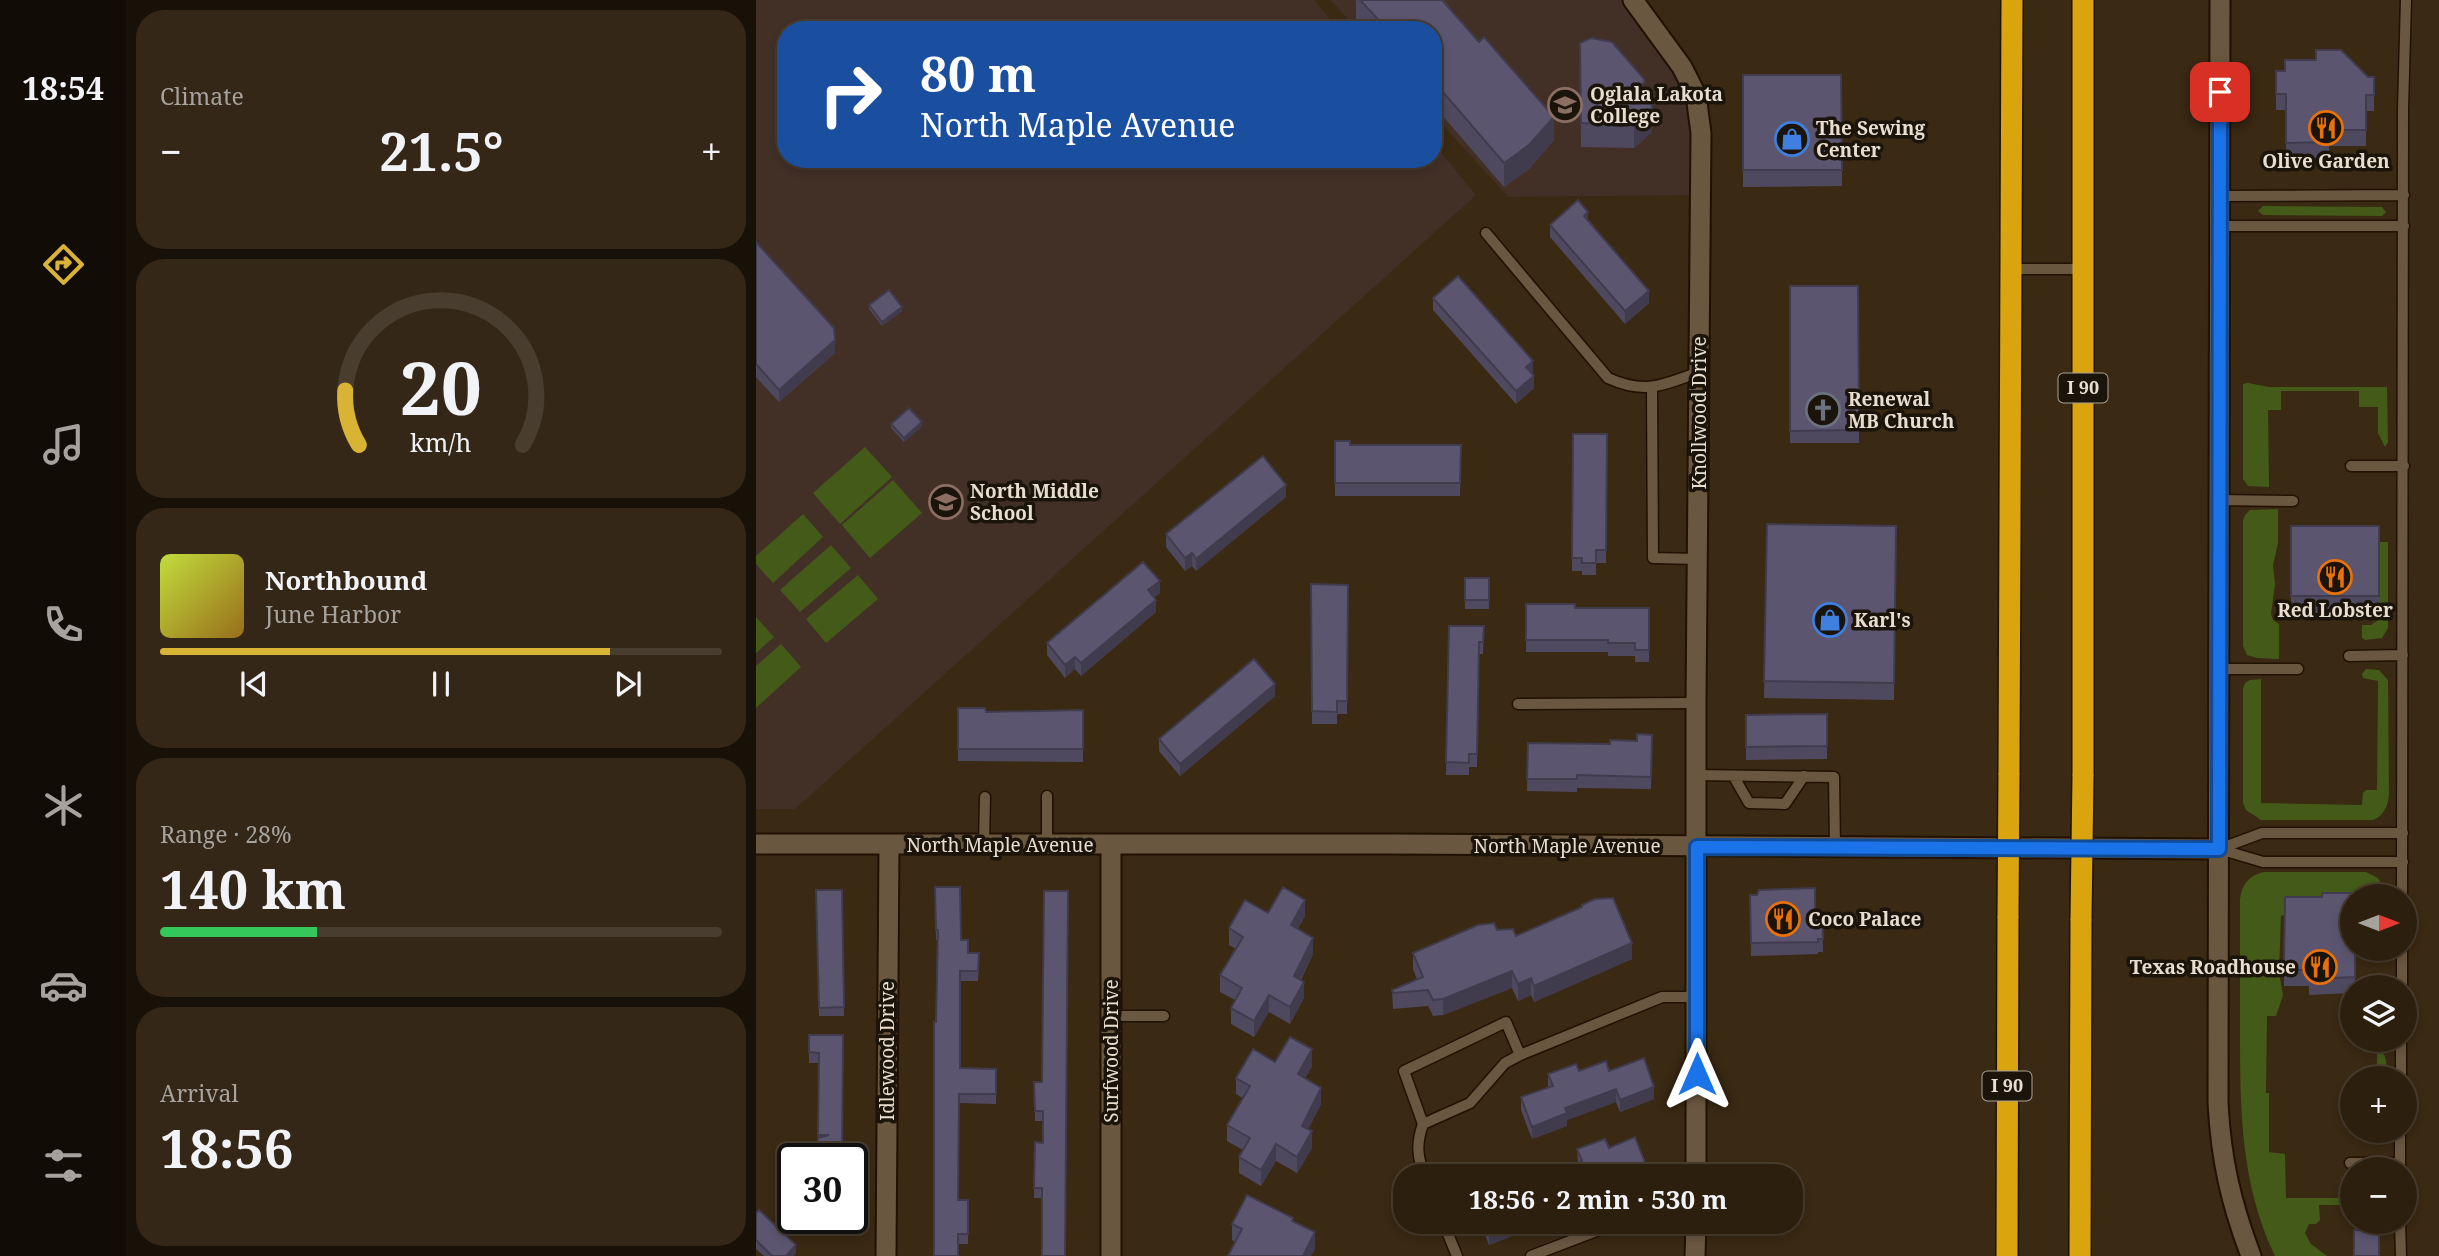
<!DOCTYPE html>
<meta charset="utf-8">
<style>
body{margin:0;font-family:"Noto Serif",serif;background:#342717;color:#f1f3f6;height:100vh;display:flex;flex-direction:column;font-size:26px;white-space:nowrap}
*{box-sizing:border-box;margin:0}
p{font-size:23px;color:#a6a29e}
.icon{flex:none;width:38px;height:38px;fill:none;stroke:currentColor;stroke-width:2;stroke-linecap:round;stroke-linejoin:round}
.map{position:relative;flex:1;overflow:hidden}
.sheet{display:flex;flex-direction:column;gap:10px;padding:10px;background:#181108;width:630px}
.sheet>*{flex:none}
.guide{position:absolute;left:21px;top:21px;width:665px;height:147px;border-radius:28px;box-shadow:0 4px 10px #0003,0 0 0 2px #483d2e;background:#1a4fa0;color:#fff;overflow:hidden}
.needle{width:46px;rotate:90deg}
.fabs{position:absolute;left:1584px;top:884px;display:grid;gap:14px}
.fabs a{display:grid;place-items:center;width:77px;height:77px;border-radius:50%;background:#2c1f0e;box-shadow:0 4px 10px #0003,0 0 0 2px #483d2e;font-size:35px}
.speed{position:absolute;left:21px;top:1143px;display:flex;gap:14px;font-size:35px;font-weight:700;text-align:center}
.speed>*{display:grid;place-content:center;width:91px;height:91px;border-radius:50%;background:#2c1f0e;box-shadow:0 4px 10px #0003,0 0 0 2px #483d2e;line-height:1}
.speed .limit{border:4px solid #111;border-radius:10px;background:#fff;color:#111}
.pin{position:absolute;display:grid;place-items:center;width:60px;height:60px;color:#fff;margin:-30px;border-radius:14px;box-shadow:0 4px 10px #0006}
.me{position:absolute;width:77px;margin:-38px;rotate:0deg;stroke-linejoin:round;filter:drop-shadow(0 0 5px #0008)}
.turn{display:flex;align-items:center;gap:24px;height:147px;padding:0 28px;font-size:32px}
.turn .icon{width:91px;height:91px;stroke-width:2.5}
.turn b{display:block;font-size:49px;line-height:60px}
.big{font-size:52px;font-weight:700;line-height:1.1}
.sheet .widget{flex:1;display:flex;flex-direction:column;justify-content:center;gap:10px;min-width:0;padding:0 24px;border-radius:28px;background:#342717}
.sheet .dial{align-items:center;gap:0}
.dial svg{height:182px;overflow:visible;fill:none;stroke:#483d2e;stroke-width:7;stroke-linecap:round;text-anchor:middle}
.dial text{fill:#f1f3f6;stroke:none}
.song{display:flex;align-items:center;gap:21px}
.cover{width:84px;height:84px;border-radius:10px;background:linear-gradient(135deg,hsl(70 70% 55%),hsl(40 70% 35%))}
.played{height:7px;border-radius:4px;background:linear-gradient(90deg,#d9b334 80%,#483d2e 80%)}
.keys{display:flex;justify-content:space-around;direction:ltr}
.heat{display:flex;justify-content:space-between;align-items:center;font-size:38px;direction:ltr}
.charge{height:10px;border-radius:5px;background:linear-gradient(90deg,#34c759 28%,#483d2e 0)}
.trip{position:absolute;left:637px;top:1164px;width:410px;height:70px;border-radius:28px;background:#2c1f0e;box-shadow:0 4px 10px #0003,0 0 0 2px #483d2e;font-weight:700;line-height:70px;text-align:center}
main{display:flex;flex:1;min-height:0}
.tab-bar{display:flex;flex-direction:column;width:126px;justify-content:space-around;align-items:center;background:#120c06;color:#a6a29e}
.tab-bar .icon{width:49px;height:49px}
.tab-bar .on{color:#d9b334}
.tab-bar b{font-size:32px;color:#f1f3f6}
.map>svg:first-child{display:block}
.education{fill:#423027}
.green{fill:#435a19}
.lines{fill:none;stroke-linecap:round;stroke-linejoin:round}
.service-casing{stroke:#211100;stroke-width:13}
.minor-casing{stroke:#211100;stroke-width:23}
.tertiary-casing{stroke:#211100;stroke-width:23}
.motorway-casing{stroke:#211100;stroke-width:24}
.service{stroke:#6a5740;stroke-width:10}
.minor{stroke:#6a5740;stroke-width:19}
.tertiary{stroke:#6a5740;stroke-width:19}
.motorway{stroke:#daa40e;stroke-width:21}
.motorway-bridge-casing{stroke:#211100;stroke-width:24;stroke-linecap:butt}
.motorway-bridge{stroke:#daa40e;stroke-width:21}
.wall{fill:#4f4960}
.shaded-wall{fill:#403c4e}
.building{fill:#5c5570;stroke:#403c4e;stroke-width:2}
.route-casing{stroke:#114b97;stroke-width:18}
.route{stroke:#1a73e8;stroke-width:12}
.labels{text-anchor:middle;stroke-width:7;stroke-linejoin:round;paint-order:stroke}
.shield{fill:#1b140a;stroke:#aaa194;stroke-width:2}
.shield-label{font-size:18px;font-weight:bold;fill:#e8ddcf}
.poi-label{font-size:19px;font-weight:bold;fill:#e8ddcf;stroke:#1b140a;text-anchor:start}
.street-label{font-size:19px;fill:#e8ddcf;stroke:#1b140a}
</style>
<main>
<nav class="tab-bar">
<b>18:54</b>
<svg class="icon on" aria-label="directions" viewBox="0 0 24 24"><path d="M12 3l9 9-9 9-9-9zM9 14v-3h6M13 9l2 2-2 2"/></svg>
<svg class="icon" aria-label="music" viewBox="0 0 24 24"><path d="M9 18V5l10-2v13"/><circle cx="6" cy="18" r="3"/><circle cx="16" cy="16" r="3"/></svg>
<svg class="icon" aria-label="phone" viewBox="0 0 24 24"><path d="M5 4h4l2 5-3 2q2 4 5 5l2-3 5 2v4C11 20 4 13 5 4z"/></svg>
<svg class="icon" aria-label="climate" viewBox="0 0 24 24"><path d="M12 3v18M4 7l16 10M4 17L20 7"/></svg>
<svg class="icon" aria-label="car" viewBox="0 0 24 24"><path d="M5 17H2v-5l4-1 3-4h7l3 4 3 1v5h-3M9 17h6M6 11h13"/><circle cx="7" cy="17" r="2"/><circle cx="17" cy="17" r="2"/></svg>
<svg class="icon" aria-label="filters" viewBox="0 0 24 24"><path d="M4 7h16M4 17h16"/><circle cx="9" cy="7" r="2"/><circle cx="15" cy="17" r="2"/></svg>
</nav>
<section class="sheet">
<div class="widget"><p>Climate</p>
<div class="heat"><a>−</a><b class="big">21.5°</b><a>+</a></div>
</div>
<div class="widget dial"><svg viewBox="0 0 100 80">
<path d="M14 69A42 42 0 1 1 86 69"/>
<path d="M14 69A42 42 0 0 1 8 45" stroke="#d9b334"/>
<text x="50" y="56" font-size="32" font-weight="700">20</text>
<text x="50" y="72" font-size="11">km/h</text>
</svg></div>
<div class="widget">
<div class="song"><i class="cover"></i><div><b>Northbound</b><p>June Harbor</p></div></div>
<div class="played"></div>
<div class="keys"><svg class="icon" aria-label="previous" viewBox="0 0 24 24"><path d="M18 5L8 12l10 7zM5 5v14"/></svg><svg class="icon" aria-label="pause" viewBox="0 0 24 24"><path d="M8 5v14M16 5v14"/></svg><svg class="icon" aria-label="next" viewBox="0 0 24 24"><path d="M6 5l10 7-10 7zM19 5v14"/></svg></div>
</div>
<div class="widget"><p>Range · 28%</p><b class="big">140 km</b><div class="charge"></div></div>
<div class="widget"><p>Arrival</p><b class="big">18:56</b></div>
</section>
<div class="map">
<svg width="1683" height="1256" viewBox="0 0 1683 1256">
<rect width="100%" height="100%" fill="#3a2913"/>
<path class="education" d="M0,0H558L583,30H30V159H677V143L720,195L39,809H0Z
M575,0H877L926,67L945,195L752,197L677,114V30H602Z"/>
<path class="green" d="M1507,206L1626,207L1630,212L1626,216L1507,215L1502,211Z
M1492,383L1513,387H1631L1632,442L1629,447L1622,433V407H1603V391H1525V410H1512L1513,487L1492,486L1487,479V384Z
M109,447L136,477L84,524L57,493Z
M137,480L166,513L114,558L86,525Z
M1522,509V543L1517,565L1519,584L1515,614L1517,620L1523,624V659L1501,658L1491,655L1487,646V520L1489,515L1494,510Z
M47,514L67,537L17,583L0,564V556Z
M1623,542H1632V628L1626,638L1609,640L1606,638V625H1615L1623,619Z
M75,545L95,568L44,612L24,590Z
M102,575L122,599L70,643L50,619Z
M0,617L18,637L0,653Z
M25,644L45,667L0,708V666Z
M1610,669L1623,670L1632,680L1633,794C1632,805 1629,815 1617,820H1505L1490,810L1487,803V689L1489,683L1494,680L1505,679V803L1606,805L1607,793L1610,790H1621L1622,681L1607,678L1606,674Z
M1508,872H1610L1622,878L1631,895L1596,896L1525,916L1523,973L1527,995L1520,1016H1511L1510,1093H1513V1152L1529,1154L1530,1198H1596V1205H1563L1564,1220L1560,1224H1553L1549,1233L1555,1244L1571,1256H1519C1485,1185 1484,1112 1484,1035C1484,990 1484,945 1484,900C1485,885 1493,875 1508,872Z
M1609,1045C1631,1045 1631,1060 1631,1078H1621V1053L1608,1052L1606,1048Z"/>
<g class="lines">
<g class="service-casing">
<path id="service" d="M1464,196L1648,195
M1464,226H1648
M730,233L852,378C889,395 907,385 943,372
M1256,269H1327
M896,388L897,558L942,559
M1595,466H1648
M1463,500L1537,501
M1593,656L1647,655
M1463,669H1542
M762,704L940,703
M940,775L1078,777L1079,847
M978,777L993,803L1029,804L1048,776
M291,796V845
M228,845L229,797
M1463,849L1506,833H1647
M1463,849L1507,862H1647
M1646,896L1647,109L1650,0
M1646,987V948
M355,1016H408
M1595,1033H1596
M1645,1078V1040
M667,1124L648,1071L750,1022L764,1055
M1594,1163H1644
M1644,1168V1130
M669,1176C661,1157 660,1144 667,1124L714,1103L749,1063L764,1055L906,997H941
M687,1222L701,1256
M1644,1222L1645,1256
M775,1256L864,1222"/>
</g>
<g class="minor-casing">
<path id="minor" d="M877,0L926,67L940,95L945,133L940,703V1176
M130,1256L133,845
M355,1256V845
M939,1256L940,1222"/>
</g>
<g class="tertiary-casing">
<path id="tertiary" d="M1464,0L1462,1103C1465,1160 1475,1203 1495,1256
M0,844H637L1463,849"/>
</g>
<g class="motorway-casing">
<path id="motorway" d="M1327,0V776
M1253,775L1256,0
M1251,1256L1252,916
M1324,1256L1325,919"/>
</g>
<use href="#service" class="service"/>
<use href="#minor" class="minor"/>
<use href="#tertiary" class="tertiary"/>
<use href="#motorway" class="motorway"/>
<g class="motorway-bridge-casing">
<path id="motorway-bridge" d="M1252,916L1253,775
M1325,919L1327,776"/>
</g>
<use href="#motorway-bridge" class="motorway-bridge"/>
</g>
<path class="wall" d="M600,0H688L798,140L773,169L748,187L680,108V98L677,95V30H610L600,19Z
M824,43L889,91L896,132L878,148L825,147Z
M1520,71L1618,77V111H1610V146H1573V158H1530V110H1520Z
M987,75H1085L1086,186L987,187Z
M832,222L893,303L869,324L794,237V225Z
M0,242L79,353L23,402L0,377Z
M1034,286H1102L1103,443H1034Z
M677,298L777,374L778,388L760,404L677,310Z
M113,305L146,311L126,326L113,309Z
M135,424L166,426L148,442L135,428Z
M817,434H851L850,563H840V575H826V571H816Z
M579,441L594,445H705L704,496H579Z
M530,497L440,571L436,566L429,571L410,547V534Z
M1011,524L1140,526L1138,700L1008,698Z
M1535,526H1623V613H1535Z
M709,578H733V609H709Z
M555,584L592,585L591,714H581V724H556Z
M404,593L398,598L400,612L325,676L319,669L309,678L291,655V643Z
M770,604L819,608H893V662H879V656H852V652H770Z
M693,626H728L727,654H723L721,767H713V775H690Z
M519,696L424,776L403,751V739Z
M202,708L230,712L327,710V762L202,761Z
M1071,714V759L990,760V715Z
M896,735L895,789L821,788V792L771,791L772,743L854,744L881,741Z
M179,887L205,940L212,953L223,963L222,981H204V1068L240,1069V1104L203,1103L202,1200H212V1244H202L180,1022L181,940H180Z
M60,890H86L88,1016H63Z
M312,891L286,1198H278L279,1142L287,1143V1121H279L278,1082H286Z
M994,895L1059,918H1066L1067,952H1062V954L995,956Z
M1529,897L1599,948V987H1596V993L1553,995V986H1528Z
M512,913L549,916L542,929L557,954L545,980L548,998L534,1024L513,1012L498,1037L475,1024V1008L479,1000L464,992V975L480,949L473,945V928Z
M741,930L760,936L876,959L778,1002L775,995L762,1001L756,988L687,1015L677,1016L672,1006L637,1009L636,990L661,979L657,969V953Z
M53,1035H87L86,1158L62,1149L63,1063H53Z
M519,1062L556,1066L549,1078L565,1104L552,1129L556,1148L541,1173L520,1161L505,1186L483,1173V1157L487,1150L471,1141V1125L487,1098L480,1094V1078Z
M823,1071H853L898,1099L864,1112L860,1102L811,1120V1126L776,1139L765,1110V1097L792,1087V1074Z
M853,1148L890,1176L822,1162L821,1149Z
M0,1213L40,1253L37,1256H8L0,1249Z
M537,1221L559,1249L555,1256H472L479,1242L476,1240V1224Z
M724,1222H764V1233L733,1245Z"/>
<path class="shaded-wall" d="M896,108V132L878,148V124Z
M798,117V140L773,169L748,187V163Z
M832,212V225L828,216Z
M893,291V303L869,324V311Z
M146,307V311L126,326V322Z
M79,340V353L23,402V390Z
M777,361V374L770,380V367Z
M778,376V388L760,404V391Z
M166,422V426L148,442V438Z
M530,485V497L440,571V559Z
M436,553V566L429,571V558Z
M404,581V593L392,603V590Z
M400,600V612L325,676V663Z
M319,657V669L309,678V665Z
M519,684V696L424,776V764Z
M549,900V916L535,941V925Z
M557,938V954L538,992V976Z
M876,943V959L778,1002V986Z
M756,971V988L687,1015V999Z
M775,978V995L762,1001V984Z
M548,982V998L534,1024V1007Z
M513,995V1012L498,1037V1021Z
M556,1049V1066L542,1091V1074Z
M898,1087V1099L864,1112V1100Z
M565,1088V1104L546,1142V1126Z
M860,1089V1102L811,1120V1126L776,1139V1127L809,1108Z
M556,1131V1148L541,1173V1157Z
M520,1144V1161L505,1186V1170Z
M890,1165V1176H861Z
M63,1218H73L61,1230V1220Z
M759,1222H764V1233L733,1245V1232Z
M559,1232V1249L555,1256H547Z
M40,1245V1253L37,1256H30Z"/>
<path class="building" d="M604,0H686L723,42L728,37L798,117L773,145L748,163L680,84L684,79L677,71V30H632Z
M835,38L856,42L889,80L885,87L896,97V108L878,124L825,123L824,43Z
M1560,50H1585L1612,77H1618V95H1610V130H1573V142L1530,143V94H1520V71H1529V60H1560Z
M987,75H1085L1086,170H987Z
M822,200L832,212L828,216L893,291L869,311L794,225Z
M0,242L78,328L79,340L23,390L0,364Z
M702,276L777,361L770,367L778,376L760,391L677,298Z
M1034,286H1102L1103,430L1034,431Z
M133,290L146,307L126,322L113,305Z
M153,408L166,422L148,438L135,424Z
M817,434H851L850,550H840V563H826V558H816Z
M579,441H594V445H705L704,483H579Z
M507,456L530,485L440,559L436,553L429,558L410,534Z
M1011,524L1140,526L1138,683L1008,681Z
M1535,526H1623V596H1535Z
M387,562L404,581L392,590L400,600L325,663L319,657L309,665L291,643Z
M709,578H733V600H709Z
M555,584L592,585L591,701H581V712L556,711Z
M770,604H819V608H893V650H879V643H852V640H770Z
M693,626H728L727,642H723L721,754H713V763L690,762Z
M498,659L519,684L424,764L403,739Z
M202,708H229L230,712L327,710V749H202Z
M1071,714V746L990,747V715Z
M881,734L896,735L895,777L821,775V779H771L772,743L854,744V740L881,741Z
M179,887H204L205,940H212V953H223L222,971H204V1068L240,1069V1094H203L202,1200H212V1234H202V1256H178V1022H180L182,930H180Z
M527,887L549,900L535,925L557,938L538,976L548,982L534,1007L513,995L498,1021L475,1008L486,988L464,975L487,937L473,928L489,900L512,913Z
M1059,888V918H1066L1067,939H1062V942L995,943L994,895H1001L1003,890Z
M60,890H86L88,1007L63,1008Z
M288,891H312L309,1256H286V1188H278L279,1142L287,1143V1111H279L278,1082H286Z
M1566,893H1599V896H1596V948H1599V977L1553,979V970H1528L1529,897H1566Z
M857,898L876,943L778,986L775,978L762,984L756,971L687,999L677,1000L672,990L637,993L636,990L667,977L657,953L722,925L738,923L741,930L757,929L760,936L826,907V905L839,899Z
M53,1035H87L86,1158H53V1149H62V1138L73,1135H62L63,1053L53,1052Z
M534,1037L556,1049L542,1074L565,1088L546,1126L556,1131L541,1157L520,1144L505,1170L483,1157L494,1138L471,1125L494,1086L480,1078L497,1049L519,1062Z
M888,1058L898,1087L864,1100L860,1089L809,1108L811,1113L776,1127L765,1097L797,1086L792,1074L820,1064L823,1071L850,1061L853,1071Z
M879,1137L890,1165L861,1176H787L826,1161L821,1149L849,1139L853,1148Z
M773,1172L775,1176H763Z
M491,1195L537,1218L536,1221L559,1232L547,1256H472L486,1229L476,1224Z
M3,1210L40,1245L30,1256H16L0,1240V1213Z
M729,1222H762L733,1232Z
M1598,1230H1623V1256H1598Z"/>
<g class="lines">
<g class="route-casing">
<path id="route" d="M941,1074V847L1463,849L1464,92"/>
</g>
<use href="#route" class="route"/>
</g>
<defs>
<g id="university-ring" transform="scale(1.75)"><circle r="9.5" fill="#1b140a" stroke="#8d6e63" stroke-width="1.5"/><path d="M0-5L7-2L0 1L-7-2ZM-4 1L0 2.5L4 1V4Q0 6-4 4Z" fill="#8d6e63"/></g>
<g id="restaurant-ring" transform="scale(1.75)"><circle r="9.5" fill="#1b140a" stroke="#e8710a" stroke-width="1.5"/><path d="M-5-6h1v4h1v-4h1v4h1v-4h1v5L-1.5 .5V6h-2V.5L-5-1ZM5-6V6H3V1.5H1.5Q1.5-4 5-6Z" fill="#e8710a"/></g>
<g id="shop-ring" transform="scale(1.75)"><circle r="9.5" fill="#1b140a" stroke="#3f7fe0" stroke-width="1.5"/><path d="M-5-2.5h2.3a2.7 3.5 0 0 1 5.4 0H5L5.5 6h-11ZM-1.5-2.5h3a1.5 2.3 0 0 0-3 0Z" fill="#3f7fe0"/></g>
<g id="church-ring" transform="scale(1.75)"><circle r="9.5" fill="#1b140a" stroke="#6b7280" stroke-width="1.5"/><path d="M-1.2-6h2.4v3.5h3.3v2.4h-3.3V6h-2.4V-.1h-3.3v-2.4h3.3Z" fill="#6b7280"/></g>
<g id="school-ring" transform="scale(1.75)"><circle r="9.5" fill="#1b140a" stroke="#8d6e63" stroke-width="1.5"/><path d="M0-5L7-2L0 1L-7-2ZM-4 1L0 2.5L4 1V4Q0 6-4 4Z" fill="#8d6e63"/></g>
</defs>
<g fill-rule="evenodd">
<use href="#university-ring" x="809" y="105"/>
<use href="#restaurant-ring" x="1570" y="128"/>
<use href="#shop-ring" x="1036" y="139"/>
<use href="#church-ring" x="1067" y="410"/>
<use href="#school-ring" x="190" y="502"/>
<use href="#restaurant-ring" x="1579" y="577"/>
<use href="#shop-ring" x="1074" y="620"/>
<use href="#restaurant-ring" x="1027" y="919"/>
<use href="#restaurant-ring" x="1564" y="967"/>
</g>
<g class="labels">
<g class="shield">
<rect x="1302.5" y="373.5" width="49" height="29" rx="5"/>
<rect x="1226.5" y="1071.5" width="49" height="29" rx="5"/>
</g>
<g class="shield-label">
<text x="1327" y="394">I 90</text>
<text x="1251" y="1092">I 90</text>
</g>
<g class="poi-label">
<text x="834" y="101">Oglala Lakota<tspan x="834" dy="22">College</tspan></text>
<text x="1060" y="135">The Sewing<tspan x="1060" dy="22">Center</tspan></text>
<text x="1570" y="168" text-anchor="middle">Olive Garden</text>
<text x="1092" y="406">Renewal<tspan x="1092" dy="22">MB Church</tspan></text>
<text x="214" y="498">North Middle<tspan x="214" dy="22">School</tspan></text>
<text x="1579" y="617" text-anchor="middle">Red Lobster</text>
<text x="1098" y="627">Karl's</text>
<text x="1052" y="926">Coco Palace</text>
<text x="1540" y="974" text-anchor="end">Texas Roadhouse</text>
</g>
<g class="street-label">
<text transform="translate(943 413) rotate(-90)" y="7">Knollwood Drive</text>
<text x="244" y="852">North Maple Avenue</text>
<text x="811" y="853">North Maple Avenue</text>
<text transform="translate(131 1051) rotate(-90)" y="7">Idlewood Drive</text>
<text transform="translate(355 1051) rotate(-90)" y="7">Surfwood Drive</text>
</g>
</g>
</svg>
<div class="fabs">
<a><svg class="needle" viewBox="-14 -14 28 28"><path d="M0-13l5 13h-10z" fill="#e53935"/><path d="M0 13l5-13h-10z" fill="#a6a29e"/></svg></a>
<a><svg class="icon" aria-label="layers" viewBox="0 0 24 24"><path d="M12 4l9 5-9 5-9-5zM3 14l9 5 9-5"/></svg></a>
<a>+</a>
<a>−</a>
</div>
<div class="speed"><div class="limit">30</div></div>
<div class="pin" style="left:1464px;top:92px;background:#d93025"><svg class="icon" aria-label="arrive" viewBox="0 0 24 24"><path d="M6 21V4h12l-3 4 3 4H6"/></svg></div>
<svg class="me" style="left:941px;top:1074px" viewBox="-20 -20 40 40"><path d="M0-17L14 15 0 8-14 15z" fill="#1a73e8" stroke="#fff" stroke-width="4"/></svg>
<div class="trip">18:56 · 2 min · 530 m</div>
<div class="guide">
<div class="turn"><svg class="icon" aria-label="right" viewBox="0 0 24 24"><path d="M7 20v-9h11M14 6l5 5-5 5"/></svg><div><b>80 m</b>North Maple Avenue</div></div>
</div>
</div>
</main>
